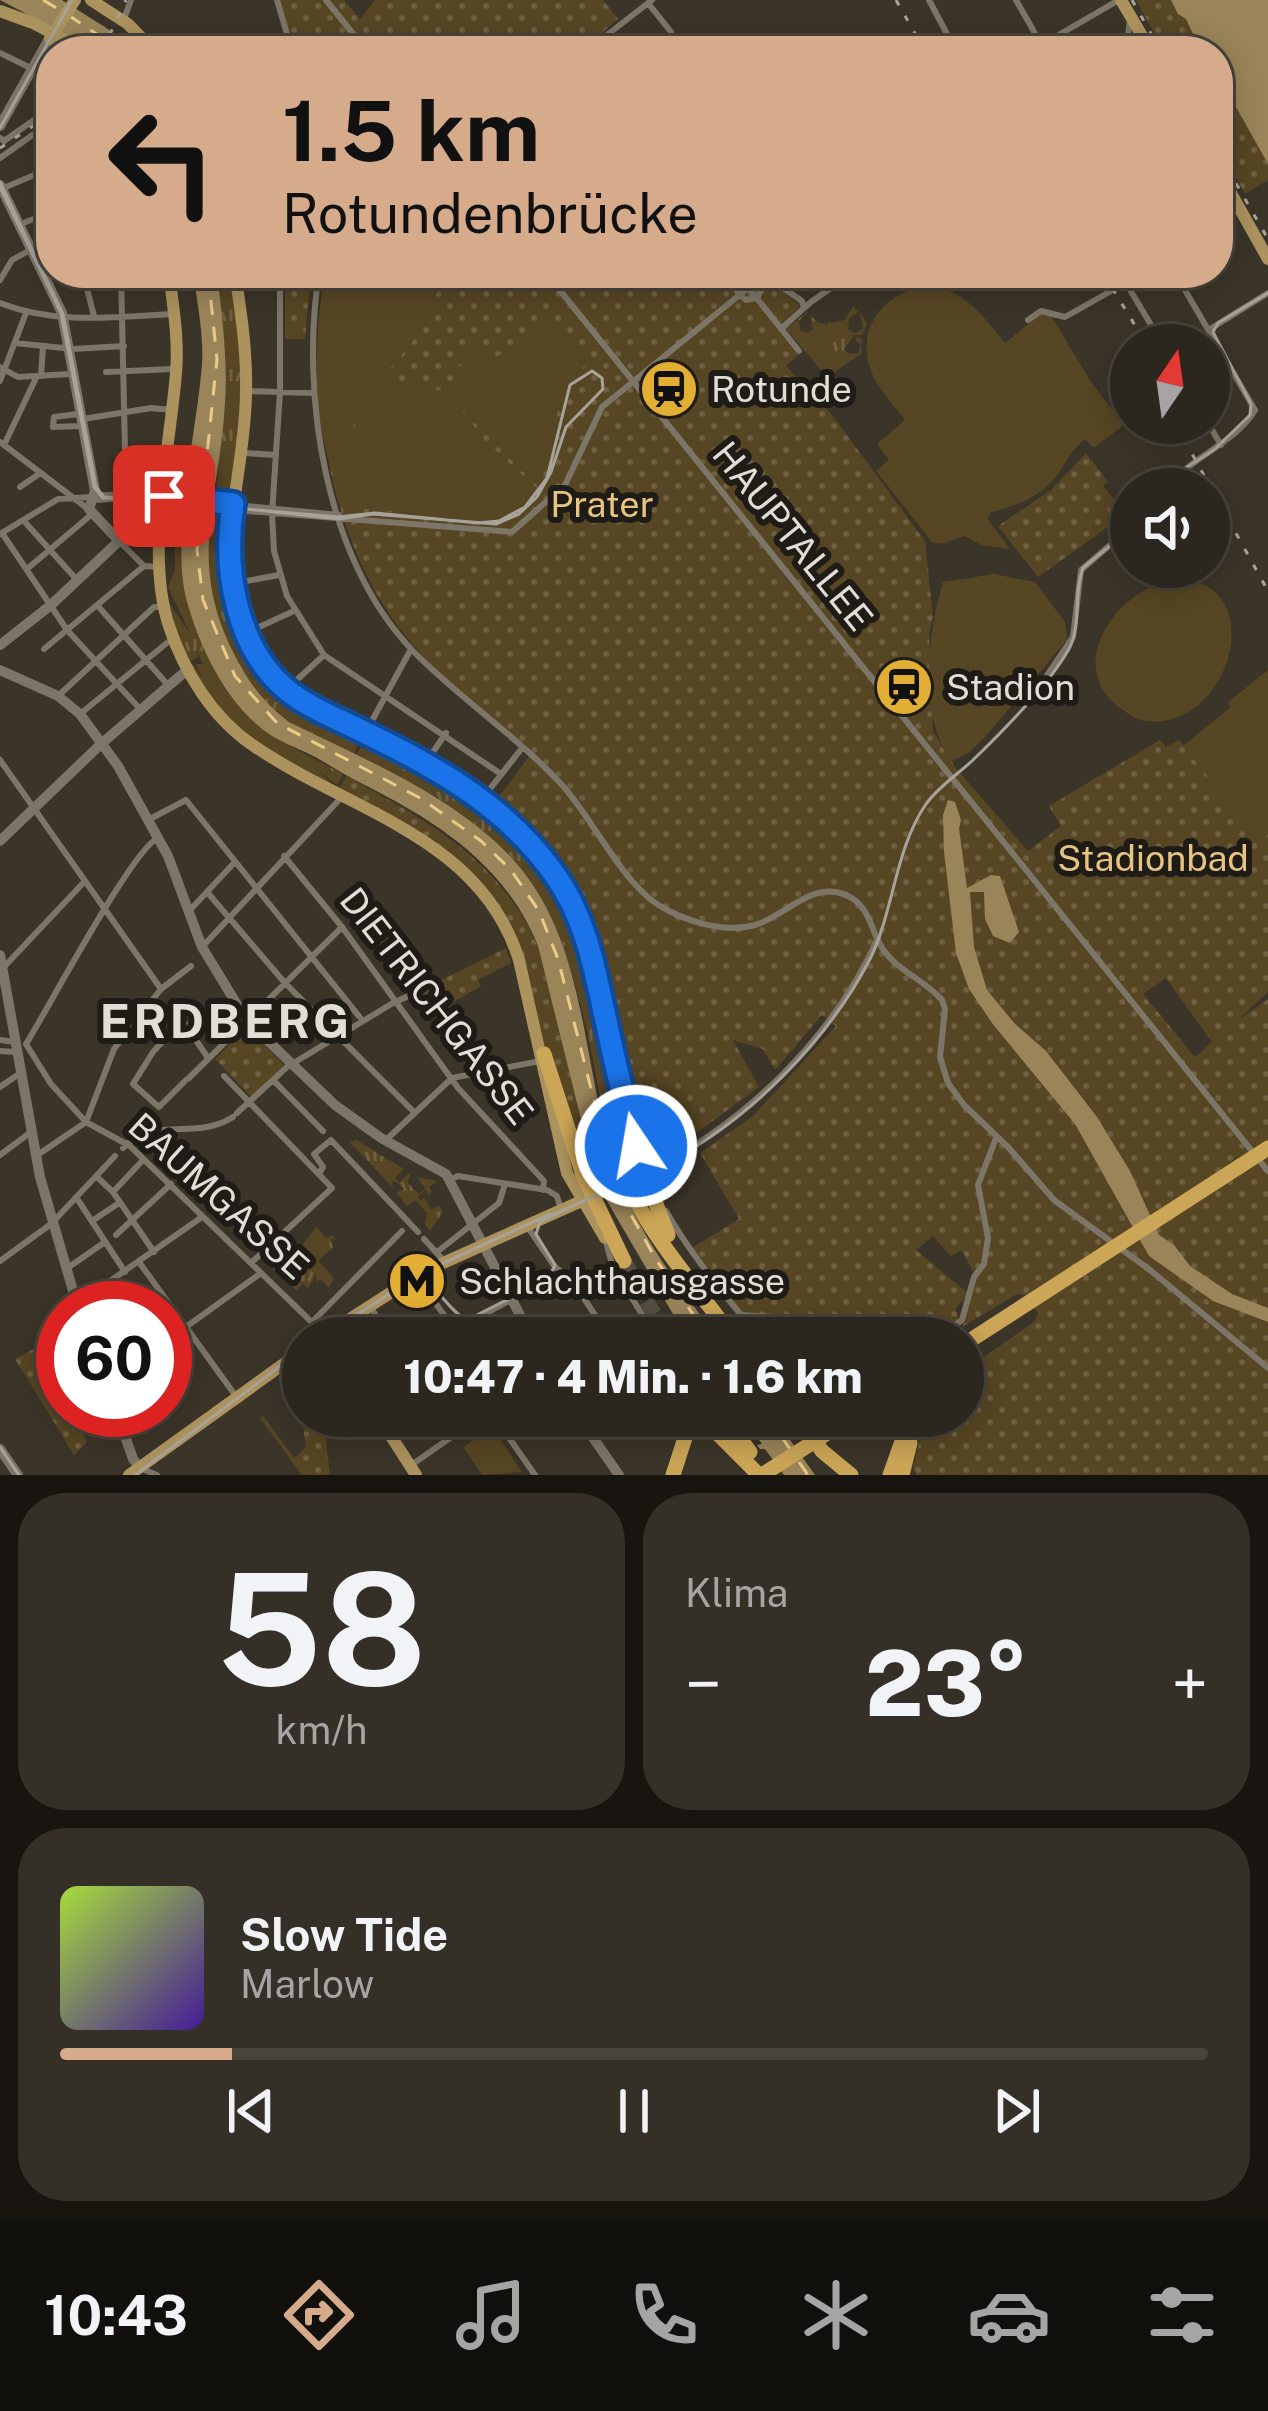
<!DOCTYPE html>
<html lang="de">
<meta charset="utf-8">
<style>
body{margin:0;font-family:"Public Sans",sans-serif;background:#342f27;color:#f1f3f6;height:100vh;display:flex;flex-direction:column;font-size:45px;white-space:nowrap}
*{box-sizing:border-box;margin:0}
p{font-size:39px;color:#a6a5a4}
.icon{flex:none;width:66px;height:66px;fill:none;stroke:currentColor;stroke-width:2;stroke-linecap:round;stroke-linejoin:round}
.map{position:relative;height:1475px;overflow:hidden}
.sheet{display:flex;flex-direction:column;gap:18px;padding:18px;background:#181510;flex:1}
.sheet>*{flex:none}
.top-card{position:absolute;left:36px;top:36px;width:1197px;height:252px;border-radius:48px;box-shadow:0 6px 30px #0003,0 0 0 3px #48443c;background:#d6ab8b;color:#111;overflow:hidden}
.needle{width:78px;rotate:13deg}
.fabs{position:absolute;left:1110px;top:324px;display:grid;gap:24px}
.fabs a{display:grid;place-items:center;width:120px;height:120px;border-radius:50%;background:#2c271e;box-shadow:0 6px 30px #0003,0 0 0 3px #48443c;font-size:60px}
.speed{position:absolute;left:36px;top:1281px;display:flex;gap:24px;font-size:60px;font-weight:700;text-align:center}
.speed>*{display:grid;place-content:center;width:156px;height:156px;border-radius:50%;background:#2c271e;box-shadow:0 6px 30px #0003,0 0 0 3px #48443c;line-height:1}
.speed .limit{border:18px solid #d22;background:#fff;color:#111}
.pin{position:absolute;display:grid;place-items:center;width:102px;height:102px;color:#fff;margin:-51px;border-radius:24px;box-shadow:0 6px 18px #0006}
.me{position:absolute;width:132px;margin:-66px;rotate:348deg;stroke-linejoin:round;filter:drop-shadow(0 0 9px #0008)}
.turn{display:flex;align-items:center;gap:42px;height:252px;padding:0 48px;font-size:54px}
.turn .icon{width:156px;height:156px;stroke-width:2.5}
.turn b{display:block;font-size:84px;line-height:102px}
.big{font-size:90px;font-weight:800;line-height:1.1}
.sheet .widget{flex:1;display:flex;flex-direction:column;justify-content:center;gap:18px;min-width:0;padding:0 42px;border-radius:48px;background:#342f27}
.sheet .dial{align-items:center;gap:0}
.dial b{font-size:156px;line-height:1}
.song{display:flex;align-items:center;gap:36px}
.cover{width:144px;height:144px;border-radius:18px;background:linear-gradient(135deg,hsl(80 70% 55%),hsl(260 70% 35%))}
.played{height:12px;border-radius:6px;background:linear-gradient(90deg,#d6ab8b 15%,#48443c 15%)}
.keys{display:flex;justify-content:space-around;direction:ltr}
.heat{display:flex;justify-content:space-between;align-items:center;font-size:66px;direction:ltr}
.sheet .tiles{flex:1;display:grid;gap:18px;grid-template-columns:1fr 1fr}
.widget:last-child{grid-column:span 2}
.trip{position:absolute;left:282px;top:1317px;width:702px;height:120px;border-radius:60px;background:#2c271e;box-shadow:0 6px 30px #0003,0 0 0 3px #48443c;font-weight:800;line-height:120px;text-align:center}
.tabs{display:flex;height:192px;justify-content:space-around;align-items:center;background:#12100c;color:#a6a5a4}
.tabs .icon{width:84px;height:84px}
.tabs .on{color:#d6ab8b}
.tabs b{font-size:54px;color:#f1f3f6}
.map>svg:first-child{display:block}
.grass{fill:url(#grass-tufts)}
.park{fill:url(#park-dots);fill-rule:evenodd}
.pitch{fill:#574623}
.water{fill:#9a855a}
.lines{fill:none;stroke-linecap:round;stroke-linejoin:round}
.ferry{stroke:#ecca86;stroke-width:3;stroke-dasharray:15 12;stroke-linecap:butt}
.highway-tunnel{stroke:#544e42;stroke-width:15;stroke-dasharray:15 8;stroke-linecap:butt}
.street{stroke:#7d7668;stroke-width:6}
.secondary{stroke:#7d7668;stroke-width:10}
.primary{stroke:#ac935e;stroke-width:12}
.highway{stroke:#cca657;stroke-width:15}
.tram{stroke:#a8a39a;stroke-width:3}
.rail{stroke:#a8a39a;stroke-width:3;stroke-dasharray:6 12;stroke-linecap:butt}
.route-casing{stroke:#114b97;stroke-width:30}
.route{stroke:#1a73e8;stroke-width:21}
.labels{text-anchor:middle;stroke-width:12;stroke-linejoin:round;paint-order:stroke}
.poi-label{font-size:36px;fill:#e2ded7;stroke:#1f1c17;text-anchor:start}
.park-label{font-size:36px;fill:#e7c480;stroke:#1f1c17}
.street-label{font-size:36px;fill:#e2ded7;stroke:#1f1c17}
.district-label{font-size:48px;font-weight:bold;letter-spacing:3px;fill:#e2ded7;stroke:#1f1c17}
</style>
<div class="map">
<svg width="1268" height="1475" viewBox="0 0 1268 1475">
<defs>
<pattern id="grass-tufts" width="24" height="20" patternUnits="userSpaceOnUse" patternTransform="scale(3)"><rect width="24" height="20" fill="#574623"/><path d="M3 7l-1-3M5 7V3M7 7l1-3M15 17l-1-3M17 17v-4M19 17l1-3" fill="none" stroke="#6f6042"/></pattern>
<pattern id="park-dots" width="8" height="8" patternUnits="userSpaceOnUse" patternTransform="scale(3)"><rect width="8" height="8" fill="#574623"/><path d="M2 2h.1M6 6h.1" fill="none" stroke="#6f6042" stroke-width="1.8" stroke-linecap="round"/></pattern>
</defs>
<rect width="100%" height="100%" fill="#3b3428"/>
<path class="grass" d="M217,273H232L240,332L241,428L237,429L241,430L233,478L229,479L233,481L231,494L215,498L225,405Z
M853,306L858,312L849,318L848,329L855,333L863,329L860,312L867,323L862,335H847L854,336L844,349L849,354L858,353L861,345L855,339L857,337L862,339L861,354L827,377L786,329L808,311L799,321L800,330L807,333L813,329L810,314L817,322L826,324L827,329V323L845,320Z
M178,509L184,510L181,517L176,516L179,520L176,532L182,521L185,595L271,736L343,774L337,785L319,771L332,784L267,751L229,722L190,666L194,665L202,678L196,664H203L196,649L198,657L188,663L175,632L169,603L191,635L168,587L175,570V547L168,546L174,510Z
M211,511L223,515L222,525L227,517L225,562L243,632H232L240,651L238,639L243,634L266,670L362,735L354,754C326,740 295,729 272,709C221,667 200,574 211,511Z
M368,738L475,799L469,807L478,810L480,804C498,821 519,837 535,855C602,929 614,1080 620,1176L613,1163C591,1062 579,922 502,848C461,808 407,779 356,754Z
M356,1140L404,1169L391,1182L395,1178L399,1182L412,1171L407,1182L419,1194L425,1188L417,1177L437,1181L429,1187L432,1192L428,1195L426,1189L418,1197L421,1201L424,1197L431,1210L439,1205L443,1212L430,1231L425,1224L427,1213L415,1200L407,1206L396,1192L404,1189L394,1180L391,1184L395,1190L350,1142Z
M311,1221L326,1238L332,1235L336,1240L331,1239L333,1247L318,1261L334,1278L329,1288L321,1279L316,1282V1274L308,1289L303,1283L296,1291L287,1278L272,1268L292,1250L295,1254L316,1228Z"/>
<path class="park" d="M280,0H344L360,19L375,0H603L618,19L603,32L607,45L602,51H294Z
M1136,0H1171L1178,14L1186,18L1201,51H1164Z
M1218,75L1268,164V180L1245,194L1218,146Z
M285,273H311L305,339H285Z
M325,273H759L800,305L779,328L798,355L786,366L832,415L925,541L933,616L929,634L933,731L955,767L1028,851L1061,826L1049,806L1160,740L1166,747L1179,740L1259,840L1268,834V992L1237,1021L1268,999V1475H916L913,1467L926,1416H963V1372L1035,1321L1038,1313L1025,1295L1017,1294L962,1327L976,1278L962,1250L951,1256L933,1236L916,1250L969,1294L955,1309L960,1319L934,1338H899L773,1315L741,1314L692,1248L739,1219L700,1153L753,1116L836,1026L822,1015L775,1070L763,1049L733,1040L759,1087L665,1156L646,1163L592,932L559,868L495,802L528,758V749C480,709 425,667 390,615C327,523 305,382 325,273ZM1166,978L1212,1042L1195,1057L1143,994Z
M1086,453L1108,482L1103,486L1126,514L1038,577L998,526L1051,490Z
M346,776C425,819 501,860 538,947L597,1184L590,1186L548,1060L516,941L496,901L474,876L339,789Z
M506,948L511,963L478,980L481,986L431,1015L416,998L417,992Z
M241,1033L249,1040L255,1036L284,1065L251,1097L215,1059Z
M41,1345L63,1383V1410H73L87,1442L74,1455L15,1359Z
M303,1392V1416H368C349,1425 335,1419 316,1424L325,1433L330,1475H302L260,1418L263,1416L294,1458L306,1447L303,1426L292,1409L298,1406L297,1396Z"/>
<path class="pitch" d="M325,273H446L418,335L368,395L345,445L330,459C310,414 316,322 325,273Z
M926,286C964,288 982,315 1005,343L1040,314H1050L1091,382L1124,425L1096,446L1092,447L1085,439C1072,450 1069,457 1060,471C1045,495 1018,506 991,512L987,518L1010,549L981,545L965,536L941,544L932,542L876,471L889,460L877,444L905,420C894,405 878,389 871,371C855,328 884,292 926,286Z
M549,316L586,364L560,393L549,469L523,472L479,426L451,388L461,379L455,375L476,340L492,350L485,363L538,334Z
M390,385L447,391L486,442L538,489C489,557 402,495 344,512L331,466C354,440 357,401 390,385Z
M994,574L1035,582L1065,622L1067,640L985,737L970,752L952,761C917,716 928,632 943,582Z
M1189,580C1268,594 1227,731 1146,721C1136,720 1130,715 1123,710C1073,676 1099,619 1140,593C1147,590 1153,583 1163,581C1169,580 1181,580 1189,580Z
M1268,670V834L1259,841L1183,746L1231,707L1228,702Z
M492,1427L522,1472L482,1475L463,1447Z"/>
<path class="water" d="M0,0H62L108,29L132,51H97Z
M1171,0H1268V164L1218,75V51H1201L1186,19L1178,14Z
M193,273H217C222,316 228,360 225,403C220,498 187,557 232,650C247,680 262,702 289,722C362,758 443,791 502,848C591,933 579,1065 617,1173C637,1233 680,1287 717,1338H687L597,1184L538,946C504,861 431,818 353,779C336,770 321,759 305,752C293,746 283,743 272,736C228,708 199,647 186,598C171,536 197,431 202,364C204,335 197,302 193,273Z
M948,800L955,802L961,820L959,828L967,888L991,875L1000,876L1019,932L1010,943L993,936L985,919L984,892H970L974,947L987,990L1015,1024L1046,1051L1097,1117L1130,1171L1159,1235L1174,1245L1190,1266L1232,1294L1268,1308V1322L1213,1301L1149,1256L1075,1124L992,1023L969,989L956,953L944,852L943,815Z
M742,1416H773L815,1475H784L765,1449H760L757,1445L762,1444Z"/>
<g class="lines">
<path class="ferry" d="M43,0L60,10
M68,15L122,51
M208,273L217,359L197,550L203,600L235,676L277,723L422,799L481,841L511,870L539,911L558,959L615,1183
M618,1192L657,1261L709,1338
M767,1416L790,1449
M799,1462L808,1475"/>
<path class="highway-tunnel" d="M624,1261L668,1338"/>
<path class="street" d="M277,0L292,51
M326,0L367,51
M929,0L956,51
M1016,0L1045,51
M648,3L671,32L670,51
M124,19L131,0
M604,50L609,46L607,35L652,0
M1031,51L1119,0
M1126,51L1130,20
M0,53L51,78
M47,125L51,141
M0,138L4,141L51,108
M0,158L51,122
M1,189L51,168
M21,224L51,212
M83,273L94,316
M121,273L126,494
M280,273V392L272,514L274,551L287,596L324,655L501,774
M319,273C300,394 325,560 413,651C460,699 517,736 562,785C595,821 625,890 667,910C692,923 727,933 755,925C786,916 812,880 846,895C869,905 870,927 881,946C894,969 925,980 942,1000L945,1009L940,1057L948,1083L964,1105L1009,1148L1054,1200L1150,1270L1268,1368
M546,273L1268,1171
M761,273L802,301L804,308L811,302
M1120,273L1163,345
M1175,273L1255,410
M740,277L799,351
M0,280L12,260L30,250
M740,295L734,287L740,277L750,273L760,278
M740,295L746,300L757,298L763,287L761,278
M811,302L852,273
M0,303C56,325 114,317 174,314
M1028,320L1041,311L1065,317L1127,282
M781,329L804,308
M1210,329L1268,293
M15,343L73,349L124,346
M0,367L18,377L70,374
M106,372L173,369
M41,376L43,346
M0,381L26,313
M246,391L314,393
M78,414L54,417L53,427L81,426
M83,419L151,408L172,410
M1208,423L1221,445
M0,442L88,509
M4,445L36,378
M244,453L276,455
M20,487L39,474
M1167,489C1190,456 1234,445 1255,410
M235,505L339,515
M234,510L512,532L565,485L602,407L748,288
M24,521L77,580
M0,534L58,499L92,497
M4,536L67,630L141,710
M158,567L144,566L119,541L150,512L161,515
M27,569L92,514
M236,583L279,575
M97,605L168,685
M248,632L294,611
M44,649L144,566
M1044,680L1073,637L1081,570L1131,527
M289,687L324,655
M58,696L154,607H163
M80,714L173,638
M367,730L411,649
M0,760L161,989
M425,764L446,733
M482,799L522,748
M148,820L186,800L362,1020
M284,856L342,927L458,1088L544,1181L543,1190
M207,892L285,983L414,1112
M190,910L234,863
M204,945L338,801
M3,968L85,881
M175,1009L208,1058
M182,1020L153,1052L133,1084L159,1107L186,1080
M0,1040L16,1042
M26,1044L51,1084L86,1122L130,1146L325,1335
M26,1044C48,1009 133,848 158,838
M0,1051L15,1052
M224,1076L332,1188L251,1263
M189,1078L342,927
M273,1080L323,1131
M0,1087L19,1074
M237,1113L287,1067L393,1003L413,994
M387,1139L452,1078L540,1061
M123,1148C155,1115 196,1141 233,1117
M0,1155L31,1132
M36,1156L86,1122L114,1049L161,989L191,966
M647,1172C744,1125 834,1037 878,938
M319,1174L323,1167L314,1154L331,1140L418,1232
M96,1176L113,1192L154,1252
M449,1180L458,1176L547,1190L557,1196L560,1206
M113,1192L143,1160
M76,1197L125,1272
M666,1211C687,1248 714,1282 741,1315L774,1317L888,1338
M92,1221L119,1203
M527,1226L555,1267L572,1280L610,1338
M116,1235L171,1184
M605,1238L613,1268L655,1335L650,1338
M424,1239L445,1262
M437,1252L499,1203L505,1184
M0,1261L51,1224L115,1156
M139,1262L235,1395
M69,1267L105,1242
M418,1278L460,1338
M77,1304L202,1217
M371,1308L391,1338
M312,1322L402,1231
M440,1338L561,1273
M937,1338L962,1320L974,1277L984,1264L988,1238L978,1185L996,1138
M165,1342L261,1273
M294,1397L288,1401L295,1407
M502,1416L498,1422L535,1475
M508,1437L518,1429L510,1416
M410,1466L450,1438L451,1433L441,1416
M140,1468L157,1475"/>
<path class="secondary" d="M0,126L49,39
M0,185L62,313L95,491L89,509L119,541L51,605L0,645
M96,498L145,494L233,504
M0,670L58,696L80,714L118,766L168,856L202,947L247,1021L335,1105L381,1138L446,1174L532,1338
M0,841L101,744L187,670
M0,955L40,1177L78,1308
M116,1410L133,1459L140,1468
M578,1416L619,1475
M0,1449L18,1475"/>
<path class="primary" d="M91,0L128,24L154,51
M1121,0L1151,51
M0,11L33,23L86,51
M50,39L75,0
M1218,170L1268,259
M169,273C173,306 179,340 176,373C170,448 145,555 169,626C184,671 211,716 251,744C347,811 480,835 519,960L567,1173L605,1238
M235,273C241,312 247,352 246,391C246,475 210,554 248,634C276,693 317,708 372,736C465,784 557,839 588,945L644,1173L423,1272L320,1338
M378,1416L416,1475
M129,1475L303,1350"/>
<path class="highway" d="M544,1054L583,1175L624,1261
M616,1066C619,1097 612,1129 620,1159C637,1225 695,1283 733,1338
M644,1173L668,1235
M963,1345L1268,1148
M700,1416L759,1475
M723,1416L750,1452
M797,1416L822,1451L851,1475
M673,1475L692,1416
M762,1475L854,1416
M890,1475L911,1416
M902,1475L910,1443"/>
<path class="tram" d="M0,128L72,0
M0,182L63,314L96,487L104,497L338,517L375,513L478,523L499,521L525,507L547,478L570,385L592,371L602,378L603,389L566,427L551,472L537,497L519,514L496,524L373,514L339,519L153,499L103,498L94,487L61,313L0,187
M1166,489L1181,471L1215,449L1250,415L1251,404L1213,332L1218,323L1268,293
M409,1279L550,1214
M321,1338L414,1278C436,1280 447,1311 467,1320L548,1279L555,1265L536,1234L540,1222C580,1200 625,1186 665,1164C748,1121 827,1042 870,959C894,910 895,849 926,804C939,786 957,775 973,760C1003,731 1048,686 1069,649C1082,624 1073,594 1083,568L1131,528
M0,1447L19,1475
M135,1475L303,1349"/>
<path class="rail" d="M896,0L925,51
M1132,0L1161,51
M102,51L126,0
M0,148L51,114
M1218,152L1268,239
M1103,273L1147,345
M1175,423L1268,591"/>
</g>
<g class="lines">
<g class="route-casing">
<path id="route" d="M164,496L233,504C223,567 235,647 287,690C310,709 341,720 368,734C440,769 508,808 555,875C588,921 596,977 608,1030C616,1069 626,1107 636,1146"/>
</g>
<use href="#route" class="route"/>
</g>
<defs>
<g id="station-disc" transform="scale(3)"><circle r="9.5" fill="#e3ae34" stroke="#1f1c17"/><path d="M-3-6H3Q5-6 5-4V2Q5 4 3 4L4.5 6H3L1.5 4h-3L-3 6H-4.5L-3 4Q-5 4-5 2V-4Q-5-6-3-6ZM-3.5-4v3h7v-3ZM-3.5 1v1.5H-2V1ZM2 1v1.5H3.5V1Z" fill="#111"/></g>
<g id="metro-disc" transform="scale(3)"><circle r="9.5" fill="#e3ae34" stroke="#1f1c17"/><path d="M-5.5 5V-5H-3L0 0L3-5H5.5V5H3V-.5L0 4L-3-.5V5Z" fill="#111"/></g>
</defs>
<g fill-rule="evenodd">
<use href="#station-disc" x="669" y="389"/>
<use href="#station-disc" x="904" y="687"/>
<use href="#metro-disc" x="417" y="1281"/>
</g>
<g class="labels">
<g class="poi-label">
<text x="711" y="402">Rotunde</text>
<text x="946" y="700">Stadion</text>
<text x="459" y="1294">Schlachthausgasse</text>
</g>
<g class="park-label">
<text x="602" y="517">Prater</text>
<text x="1153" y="871">Stadionbad</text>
</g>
<g class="street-label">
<text transform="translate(793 536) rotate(51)" y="13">HAUPTALLEE</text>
<text transform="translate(437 1006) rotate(52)" y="13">DIETRICHGASSE</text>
<text transform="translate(219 1196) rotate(42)" y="13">BAUMGASSE</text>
</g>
<g class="district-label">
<text x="226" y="1038">ERDBERG</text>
</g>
</g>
</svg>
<div class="fabs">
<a><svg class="needle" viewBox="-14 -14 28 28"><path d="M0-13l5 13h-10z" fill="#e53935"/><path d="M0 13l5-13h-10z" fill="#a6a5a4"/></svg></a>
<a><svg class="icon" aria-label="sound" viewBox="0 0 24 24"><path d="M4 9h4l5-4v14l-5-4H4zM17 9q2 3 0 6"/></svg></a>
</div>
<div class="speed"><div class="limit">60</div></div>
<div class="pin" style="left:164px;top:496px;background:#d93025"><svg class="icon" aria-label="arrive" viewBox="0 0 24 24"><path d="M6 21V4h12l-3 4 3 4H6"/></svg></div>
<svg class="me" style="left:636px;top:1146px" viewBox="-20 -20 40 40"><circle r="17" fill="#1a73e8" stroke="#fff" stroke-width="3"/><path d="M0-11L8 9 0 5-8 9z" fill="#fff"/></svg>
<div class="trip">10:47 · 4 Min. · 1.6 km</div>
<div class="top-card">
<div class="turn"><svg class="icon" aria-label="left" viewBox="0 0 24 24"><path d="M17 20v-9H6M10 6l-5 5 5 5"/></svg><div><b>1.5 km</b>Rotundenbrücke</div></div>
</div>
</div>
<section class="sheet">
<div class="tiles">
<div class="widget dial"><b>58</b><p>km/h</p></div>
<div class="widget"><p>Klima</p>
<div class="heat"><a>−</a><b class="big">23°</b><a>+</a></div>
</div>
<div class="widget">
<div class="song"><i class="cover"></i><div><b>Slow Tide</b><p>Marlow</p></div></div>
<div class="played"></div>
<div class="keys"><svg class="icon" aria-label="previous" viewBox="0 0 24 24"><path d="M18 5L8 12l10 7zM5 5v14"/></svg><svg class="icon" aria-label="pause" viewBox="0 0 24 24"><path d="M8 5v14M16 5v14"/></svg><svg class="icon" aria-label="next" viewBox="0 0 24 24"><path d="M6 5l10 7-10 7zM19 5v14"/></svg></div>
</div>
</div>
</section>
<nav class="tabs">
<b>10:43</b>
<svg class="icon on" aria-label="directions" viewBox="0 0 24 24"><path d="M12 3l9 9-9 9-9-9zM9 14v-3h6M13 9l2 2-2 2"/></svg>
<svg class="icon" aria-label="music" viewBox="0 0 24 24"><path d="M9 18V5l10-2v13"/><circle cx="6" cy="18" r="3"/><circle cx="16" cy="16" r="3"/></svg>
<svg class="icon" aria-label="phone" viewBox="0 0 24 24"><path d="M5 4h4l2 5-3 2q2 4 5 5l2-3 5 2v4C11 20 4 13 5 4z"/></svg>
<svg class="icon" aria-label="climate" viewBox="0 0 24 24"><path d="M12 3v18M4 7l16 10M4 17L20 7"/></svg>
<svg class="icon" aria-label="car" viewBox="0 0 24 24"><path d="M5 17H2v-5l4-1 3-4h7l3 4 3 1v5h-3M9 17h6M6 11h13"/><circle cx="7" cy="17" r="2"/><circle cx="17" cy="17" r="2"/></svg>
<svg class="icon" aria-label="filters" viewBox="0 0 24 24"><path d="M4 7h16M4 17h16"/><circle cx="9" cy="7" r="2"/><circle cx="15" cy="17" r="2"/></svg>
</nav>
